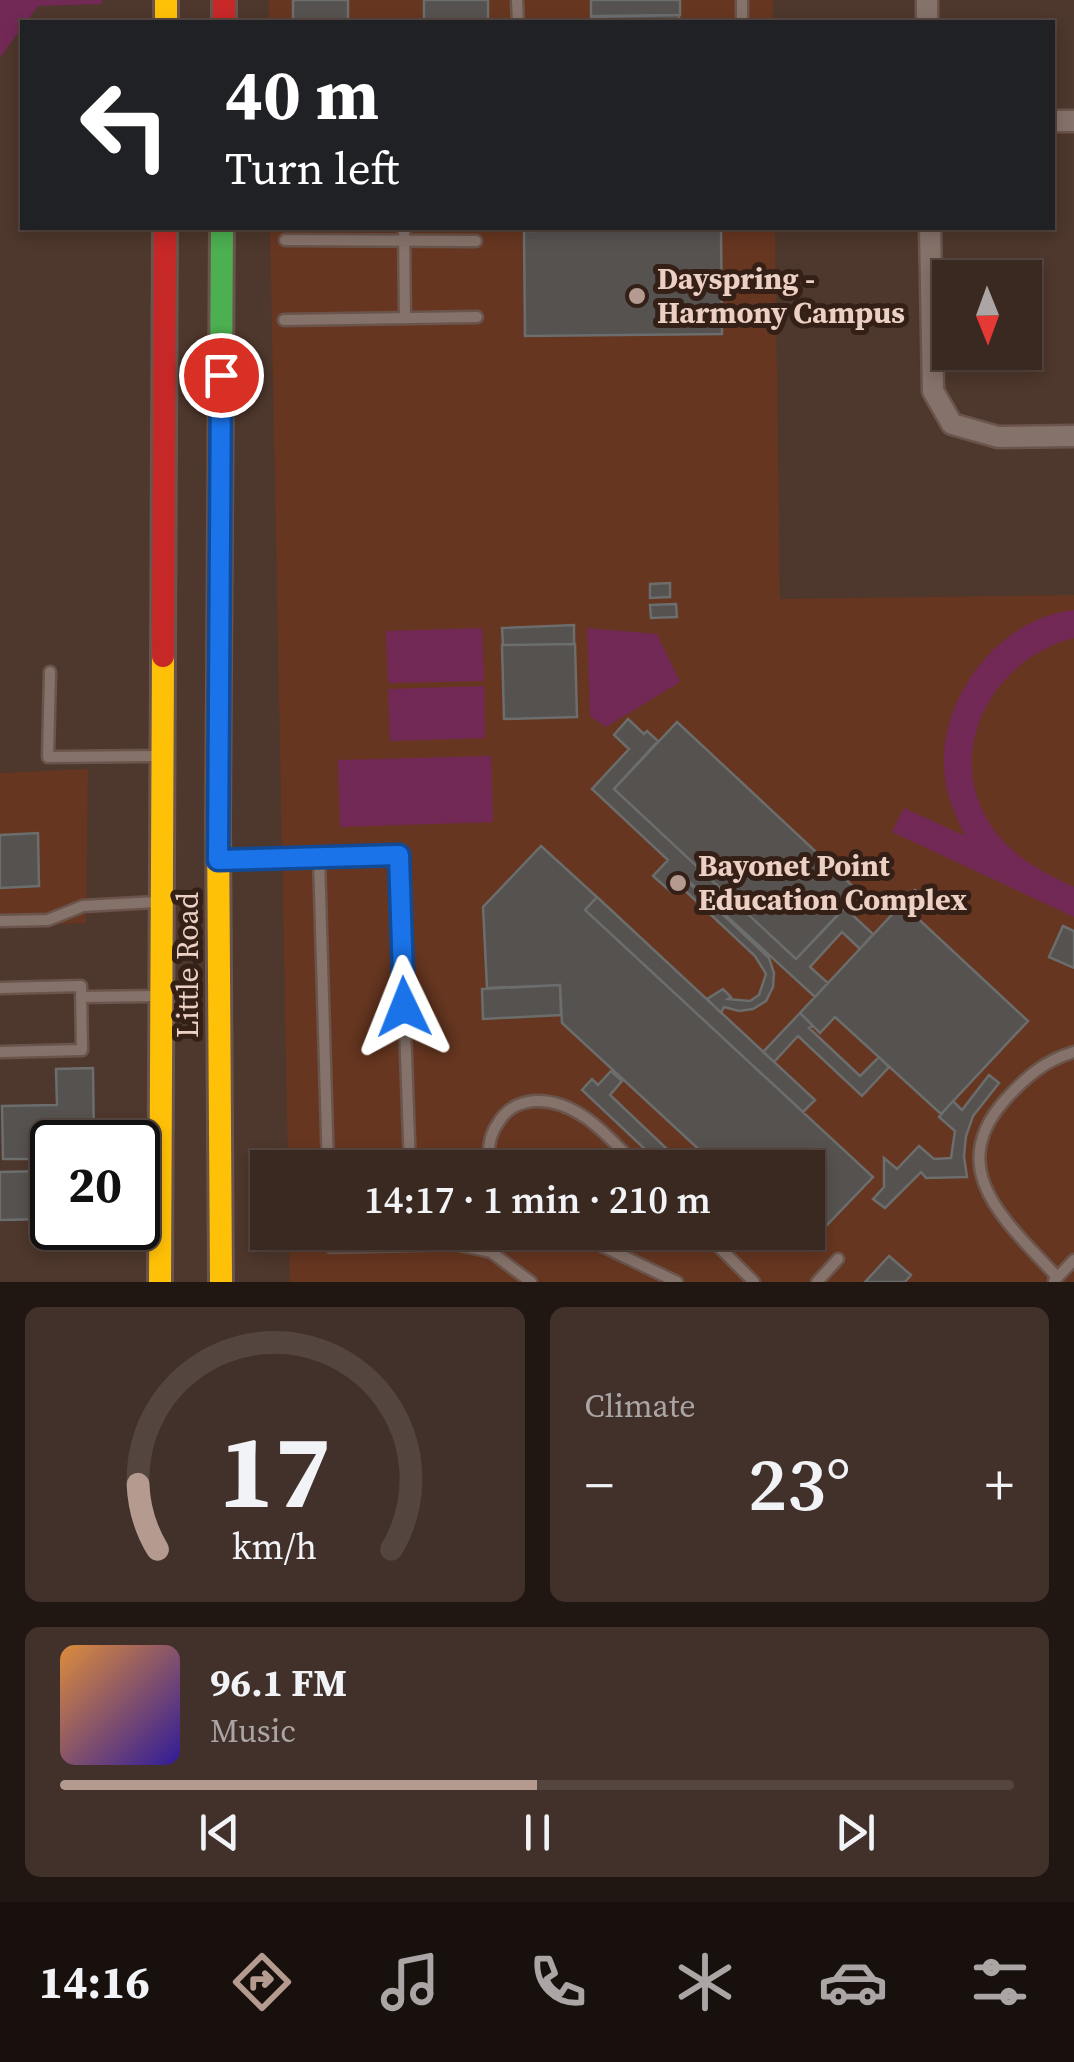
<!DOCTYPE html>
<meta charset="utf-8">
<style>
body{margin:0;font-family:"Source Serif 4",serif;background:#41312a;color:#f1f3f6;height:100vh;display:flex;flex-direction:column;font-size:38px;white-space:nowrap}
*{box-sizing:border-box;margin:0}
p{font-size:32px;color:#aba6a5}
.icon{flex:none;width:55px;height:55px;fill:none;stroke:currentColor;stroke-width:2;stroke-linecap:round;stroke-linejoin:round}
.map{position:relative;height:1282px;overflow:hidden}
.drawer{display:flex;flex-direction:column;gap:25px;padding:25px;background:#201712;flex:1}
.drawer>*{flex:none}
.banner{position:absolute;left:20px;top:20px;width:1035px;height:210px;border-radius:0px;box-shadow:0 5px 15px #0003,0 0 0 2px #54453f;background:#202124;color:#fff;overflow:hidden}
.needle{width:65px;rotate:179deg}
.fabs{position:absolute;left:932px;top:260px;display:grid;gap:20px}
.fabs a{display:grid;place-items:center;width:110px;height:110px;border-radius:0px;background:#3a2921;box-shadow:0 5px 15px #0003,0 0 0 2px #54453f;font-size:50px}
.speed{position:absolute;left:30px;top:1120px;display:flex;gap:20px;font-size:50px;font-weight:700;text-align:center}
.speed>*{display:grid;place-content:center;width:130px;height:130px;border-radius:50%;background:#3a2921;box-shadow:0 5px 15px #0003,0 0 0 2px #54453f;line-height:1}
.speed .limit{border:5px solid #111;border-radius:15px;background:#fff;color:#111}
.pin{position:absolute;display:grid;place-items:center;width:85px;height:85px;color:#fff;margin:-42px;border:5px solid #fff;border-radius:50%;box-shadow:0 2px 10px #0007}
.me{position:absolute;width:110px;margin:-55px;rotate:358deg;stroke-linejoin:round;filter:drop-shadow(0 0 8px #0008)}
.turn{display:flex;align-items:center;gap:35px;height:210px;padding:0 40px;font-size:45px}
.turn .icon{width:130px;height:130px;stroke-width:2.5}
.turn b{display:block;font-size:70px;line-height:85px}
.big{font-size:75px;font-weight:600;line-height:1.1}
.drawer .tile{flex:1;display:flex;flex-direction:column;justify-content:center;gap:15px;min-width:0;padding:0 35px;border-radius:15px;background:#41312a}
.drawer .dial{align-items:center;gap:0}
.dial svg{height:260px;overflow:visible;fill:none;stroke:#54453f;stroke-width:7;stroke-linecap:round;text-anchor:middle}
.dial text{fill:#f1f3f6;stroke:none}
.song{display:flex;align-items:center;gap:30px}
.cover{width:120px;height:120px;border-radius:15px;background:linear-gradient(135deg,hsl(30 70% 55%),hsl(250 70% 35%))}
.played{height:10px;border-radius:5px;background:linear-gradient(90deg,#b59a8f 50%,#54453f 50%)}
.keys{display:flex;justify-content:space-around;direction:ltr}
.heat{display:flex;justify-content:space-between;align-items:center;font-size:55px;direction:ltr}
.drawer .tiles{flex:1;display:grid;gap:25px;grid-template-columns:1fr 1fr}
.tile:last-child{grid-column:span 2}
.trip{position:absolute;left:250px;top:1150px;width:575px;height:100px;border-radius:0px;background:#3a2921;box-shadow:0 5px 15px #0003,0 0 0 2px #54453f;font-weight:600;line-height:100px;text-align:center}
.dock{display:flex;height:160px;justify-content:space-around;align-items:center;background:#17100d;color:#aba6a5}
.dock .icon{width:70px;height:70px}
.dock .on{color:#b59a8f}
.dock b{font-size:45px;color:#f1f3f6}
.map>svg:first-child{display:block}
.built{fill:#663620}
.green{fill:#722956}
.building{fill:#555250;stroke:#6c6d6d;stroke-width:2.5}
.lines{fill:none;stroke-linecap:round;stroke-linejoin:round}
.lane-casing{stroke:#6a544b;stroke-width:15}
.street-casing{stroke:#6a544b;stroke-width:25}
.fast-casing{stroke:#6a544b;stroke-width:28}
.slow-casing{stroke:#6a544b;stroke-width:28}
.jam-casing{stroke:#6a544b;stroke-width:28}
.lane{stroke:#85726a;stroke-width:10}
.street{stroke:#85726a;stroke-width:20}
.fast{stroke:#4caf50;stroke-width:22}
.slow{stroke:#ffc107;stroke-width:22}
.jam{stroke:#c62828;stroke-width:22}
.route-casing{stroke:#114b97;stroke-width:25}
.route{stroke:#1a73e8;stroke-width:18}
.poi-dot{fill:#b59a8f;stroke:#342017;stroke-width:4}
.labels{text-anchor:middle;stroke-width:10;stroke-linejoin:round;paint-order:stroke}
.poi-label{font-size:30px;font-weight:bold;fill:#edd0c4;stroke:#342017;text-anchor:start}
.street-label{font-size:30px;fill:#edd0c4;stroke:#342017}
</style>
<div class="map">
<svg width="1074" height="1282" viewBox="0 0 1074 1282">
<rect width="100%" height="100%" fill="#4e372c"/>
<path class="built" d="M269,0H773V22H269Z
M270,228H775L780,599L1074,595V1282H290L289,1233L808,1232V1168L288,1167Z
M88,769L86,923L0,926V773Z"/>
<path class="green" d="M0,0H102V4L38,6L26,22H22V27L0,58Z
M1074,610V638C995,657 942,750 990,824C1010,855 1041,872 1074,887V917L892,832L904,808L965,836C957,817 947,799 945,778C935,702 997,618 1074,610Z
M482,628L484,681L388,683L386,631Z
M587,628L657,634L680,682L606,727L590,716Z
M484,686L485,738L390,741L388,689Z
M491,756L493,822L340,827L338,760Z"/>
<path class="building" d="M293,0H348V22H293Z
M424,0H488V22H424Z
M591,0H680V15L591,17Z
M679,15V22H593V16Z
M721,230L722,334L525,336L524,231Z
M670,583V597L650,598V584Z
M676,604L677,617L651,618L650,605Z
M574,625V644L503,645L502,628Z
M575,644L577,717L504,719L502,645Z
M628,719L644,734L647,731L658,741L614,789L796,959L845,908L873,934L860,949L842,932L810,967L828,983L815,997L683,876L670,891L653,876L668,860L592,789L629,749L614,735Z
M677,722L859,892L796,959L614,789Z
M38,833L39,886L0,888V835Z
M541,846L597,897L585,910L873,1177L805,1248L788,1232H808V1168H719L562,1023L560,985L487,988L483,907Z
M685,879L769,958L774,973L773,987L766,1001L753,1009L739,1011L724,1007L721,1013L707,999L723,989L731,997L728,999L750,1001L759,995L766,974L755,956L679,885Z
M915,890L926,900L913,914L1028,1021L941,1114L835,1017L820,1033L800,1013Z
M597,897L815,1100L803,1112L585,910Z
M1063,926L1074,931V968L1049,957Z
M560,985L561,1015L483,1019L482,989Z
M800,1013L813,1026L809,1028L860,1076L879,1057L889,1067L862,1096L798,1036L774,1062L763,1052Z
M93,1068L94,1142H52V1228H95V1238L47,1239V1219L0,1220V1172L45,1171V1159H3L2,1106L57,1105L56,1069Z
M611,1071L622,1081L610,1095L687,1168H665L582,1090L592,1079L598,1085Z
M989,1075L999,1083L973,1116L966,1136L964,1156L967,1177L926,1178L921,1172L885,1208L873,1199L884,1187V1158L897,1169L919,1146L934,1159L951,1158L955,1131L939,1117L953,1101L962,1110Z
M703,1152L715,1164L712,1168H688Z
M889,1256L911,1275L905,1282H865Z"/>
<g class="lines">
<g class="lane-casing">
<path id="lane" d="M517,0L518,22
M742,0V22
M404,228L405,318
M285,240L476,241
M284,320L477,317
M50,672L48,757L157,756
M319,858L328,1168
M224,860L399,855L410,1168
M0,921L48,920L83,906L156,902
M0,988L81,986L82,1050L0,1052
M81,997L155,996
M493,1168C486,1153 489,1136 498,1123C507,1108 519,1102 536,1101C580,1100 610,1139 639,1168
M330,1232L331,1247L455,1244L491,1252L531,1282
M573,1232L677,1282
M704,1232L754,1282
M1057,1277C1009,1224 942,1171 1005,1100C1026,1077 1044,1061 1074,1052
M1054,1281L1074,1260
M817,1282L838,1259"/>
</g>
<g class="street-casing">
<path id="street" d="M927,0V22
M1052,121H1074
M930,228L933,391L952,424L998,437L1074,436"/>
</g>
<g class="fast-casing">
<path id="fast" d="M218,822L222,228"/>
</g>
<g class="slow-casing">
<path id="slow" d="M166,0V22
M218,822L221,1282
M160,1282L163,656"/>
</g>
<g class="jam-casing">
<path id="jam" d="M224,0V22
M163,656L165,228"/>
</g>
<use href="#lane" class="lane"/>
<use href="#street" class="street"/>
<use href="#fast" class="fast"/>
<use href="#slow" class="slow"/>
<use href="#jam" class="jam"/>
</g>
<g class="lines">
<g class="route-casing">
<path id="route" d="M221,375L218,860L399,855L404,1007"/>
</g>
<use href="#route" class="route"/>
</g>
<g class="poi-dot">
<circle cx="637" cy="296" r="10"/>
<circle cx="678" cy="883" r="10"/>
</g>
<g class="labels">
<g class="poi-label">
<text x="657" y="289">Dayspring -<tspan x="657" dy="34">Harmony Campus</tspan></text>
<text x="698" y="876">Bayonet Point<tspan x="698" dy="34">Education Complex</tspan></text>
</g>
<g class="street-label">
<text transform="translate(188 965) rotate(-90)" y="10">Little Road</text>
</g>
</g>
</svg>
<div class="fabs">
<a><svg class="needle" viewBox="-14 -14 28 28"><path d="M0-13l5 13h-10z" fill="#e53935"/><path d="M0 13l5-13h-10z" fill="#aba6a5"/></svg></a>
</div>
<div class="speed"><div class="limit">20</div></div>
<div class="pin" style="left:221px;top:375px;background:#d93025"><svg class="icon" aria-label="arrive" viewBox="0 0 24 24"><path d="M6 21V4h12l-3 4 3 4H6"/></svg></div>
<svg class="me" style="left:404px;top:1007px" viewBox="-20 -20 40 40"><path d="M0-17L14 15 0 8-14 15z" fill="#1a73e8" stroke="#fff" stroke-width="4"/></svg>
<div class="trip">14:17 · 1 min · 210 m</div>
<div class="banner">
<div class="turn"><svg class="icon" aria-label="left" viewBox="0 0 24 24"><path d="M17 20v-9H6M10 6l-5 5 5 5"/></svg><div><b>40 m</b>Turn left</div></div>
</div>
</div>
<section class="drawer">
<div class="tiles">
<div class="tile dial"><svg viewBox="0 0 100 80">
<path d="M14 69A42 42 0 1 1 86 69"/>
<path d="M14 69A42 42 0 0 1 8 49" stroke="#b59a8f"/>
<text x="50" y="56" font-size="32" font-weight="700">17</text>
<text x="50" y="72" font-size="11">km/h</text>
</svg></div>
<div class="tile"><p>Climate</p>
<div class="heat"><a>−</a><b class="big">23°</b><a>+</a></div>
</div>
<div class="tile">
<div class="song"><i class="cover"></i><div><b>96.1 FM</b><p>Music</p></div></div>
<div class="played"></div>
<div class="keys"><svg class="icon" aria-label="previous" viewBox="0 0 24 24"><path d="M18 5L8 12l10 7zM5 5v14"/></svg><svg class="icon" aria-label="pause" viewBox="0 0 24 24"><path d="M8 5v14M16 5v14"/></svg><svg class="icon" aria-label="next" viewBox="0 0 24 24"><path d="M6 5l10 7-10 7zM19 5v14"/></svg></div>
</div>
</div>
</section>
<nav class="dock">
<b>14:16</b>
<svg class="icon on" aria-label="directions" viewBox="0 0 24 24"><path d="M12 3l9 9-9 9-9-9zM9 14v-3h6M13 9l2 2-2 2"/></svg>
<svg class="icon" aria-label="music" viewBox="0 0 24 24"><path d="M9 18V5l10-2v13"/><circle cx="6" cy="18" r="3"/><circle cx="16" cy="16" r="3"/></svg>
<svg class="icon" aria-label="phone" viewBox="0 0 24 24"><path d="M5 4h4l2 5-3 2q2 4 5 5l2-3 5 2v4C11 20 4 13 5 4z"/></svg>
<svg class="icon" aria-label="climate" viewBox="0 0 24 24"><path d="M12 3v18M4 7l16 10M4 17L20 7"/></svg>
<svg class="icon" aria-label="car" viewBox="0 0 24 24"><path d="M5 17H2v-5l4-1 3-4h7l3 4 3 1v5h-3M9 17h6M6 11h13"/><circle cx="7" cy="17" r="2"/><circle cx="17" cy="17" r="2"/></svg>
<svg class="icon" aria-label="filters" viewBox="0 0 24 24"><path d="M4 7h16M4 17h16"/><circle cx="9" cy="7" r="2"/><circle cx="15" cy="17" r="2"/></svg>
</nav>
